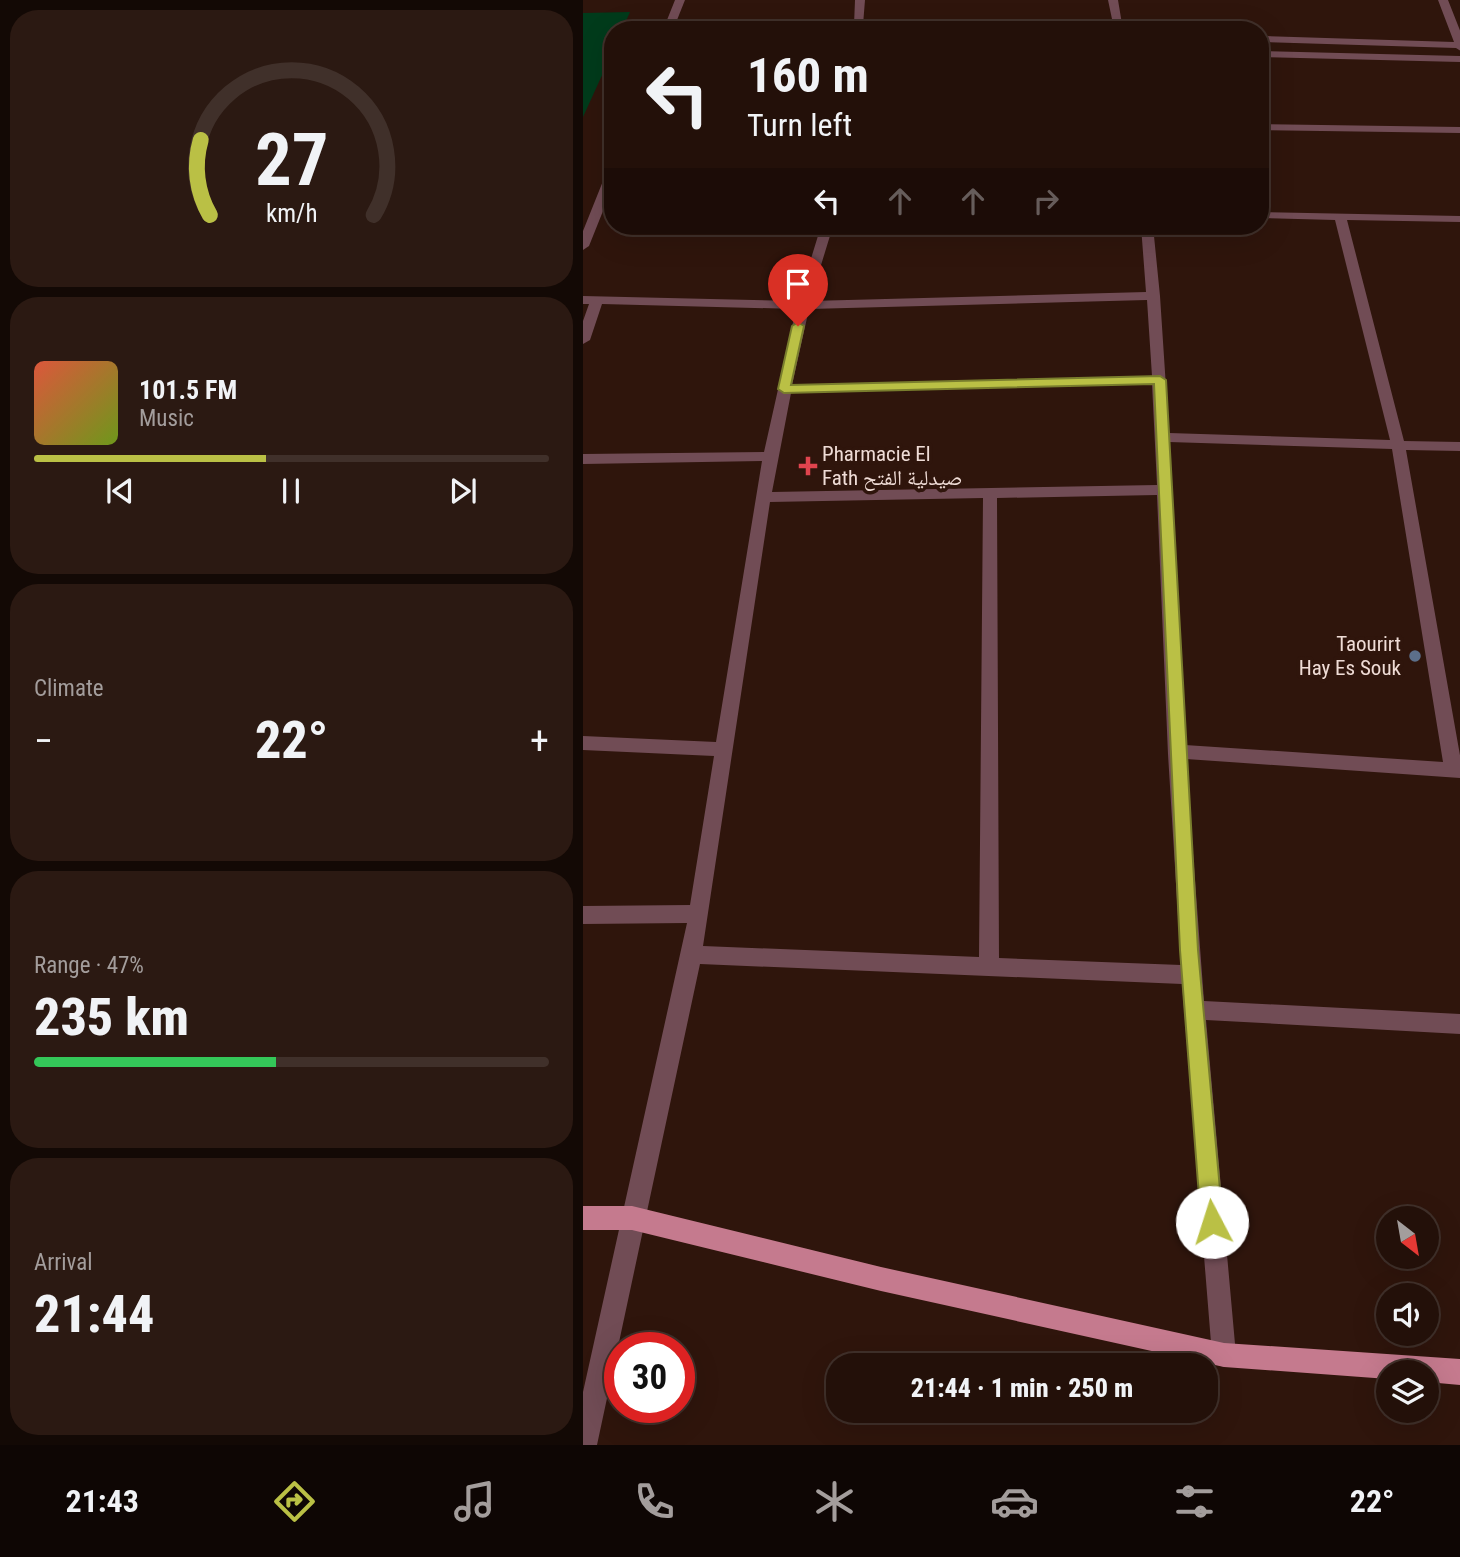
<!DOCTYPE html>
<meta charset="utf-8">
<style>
body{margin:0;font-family:"Roboto Condensed","Noto Naskh Arabic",sans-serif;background:#2b1912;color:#f1f3f6;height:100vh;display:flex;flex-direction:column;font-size:26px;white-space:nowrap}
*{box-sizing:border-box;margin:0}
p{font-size:23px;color:#a39d9c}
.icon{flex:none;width:38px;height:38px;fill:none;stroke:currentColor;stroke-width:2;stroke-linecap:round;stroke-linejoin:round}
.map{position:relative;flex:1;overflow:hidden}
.panel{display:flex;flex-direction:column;gap:10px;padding:10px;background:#130905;width:583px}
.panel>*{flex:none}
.guide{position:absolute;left:21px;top:21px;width:665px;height:214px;border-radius:28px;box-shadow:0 7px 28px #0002,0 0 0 2px #40302a;background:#231009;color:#f1f3f6;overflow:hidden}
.needle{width:46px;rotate:149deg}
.tools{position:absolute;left:793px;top:1206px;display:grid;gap:14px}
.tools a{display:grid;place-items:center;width:63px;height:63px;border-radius:50%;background:#231009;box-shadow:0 7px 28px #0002,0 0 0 2px #40302a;font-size:35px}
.speed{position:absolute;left:21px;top:1332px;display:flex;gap:14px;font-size:35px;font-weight:700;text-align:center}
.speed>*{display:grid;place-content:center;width:91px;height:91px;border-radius:50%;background:#231009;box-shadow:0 7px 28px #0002,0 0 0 2px #40302a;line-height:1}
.speed .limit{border:10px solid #d22;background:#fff;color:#111}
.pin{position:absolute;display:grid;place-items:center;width:60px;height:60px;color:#fff;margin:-72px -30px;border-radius:50% 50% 50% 0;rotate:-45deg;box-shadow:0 0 7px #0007}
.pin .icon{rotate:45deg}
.me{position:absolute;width:77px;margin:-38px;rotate:355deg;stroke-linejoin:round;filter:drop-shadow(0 0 5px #0008)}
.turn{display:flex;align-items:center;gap:24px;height:147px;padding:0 28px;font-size:32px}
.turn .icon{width:91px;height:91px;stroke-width:2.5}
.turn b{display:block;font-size:49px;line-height:60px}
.lanes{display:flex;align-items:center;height:66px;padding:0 28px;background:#0003;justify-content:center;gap:35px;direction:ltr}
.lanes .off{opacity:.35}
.big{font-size:52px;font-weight:800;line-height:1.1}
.panel .card{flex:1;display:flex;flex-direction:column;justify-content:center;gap:10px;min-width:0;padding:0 24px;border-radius:28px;background:#2b1912}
.panel .dial{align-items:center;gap:0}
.dial svg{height:182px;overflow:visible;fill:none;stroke:#40302a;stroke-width:7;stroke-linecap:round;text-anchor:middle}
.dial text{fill:#f1f3f6;stroke:none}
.song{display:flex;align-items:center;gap:21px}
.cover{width:84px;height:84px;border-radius:10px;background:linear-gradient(135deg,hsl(10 70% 55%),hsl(80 70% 35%))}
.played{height:7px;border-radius:4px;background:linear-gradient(90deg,#bac045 45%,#40302a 45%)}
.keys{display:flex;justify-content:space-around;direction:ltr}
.heat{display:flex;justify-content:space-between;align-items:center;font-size:38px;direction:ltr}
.charge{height:10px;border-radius:5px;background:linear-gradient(90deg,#34c759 47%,#40302a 0)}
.trip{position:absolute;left:243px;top:1353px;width:392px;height:70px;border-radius:28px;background:#231009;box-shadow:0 7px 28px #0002,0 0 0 2px #40302a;font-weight:800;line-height:70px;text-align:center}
.tabs{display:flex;height:112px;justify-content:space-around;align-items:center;background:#0e0604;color:#a39d9c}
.tabs .icon{width:49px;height:49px}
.tabs .current{color:#bac045}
.tabs b{font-size:32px;color:#f1f3f6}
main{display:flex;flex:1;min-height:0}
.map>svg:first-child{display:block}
.green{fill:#003b1b}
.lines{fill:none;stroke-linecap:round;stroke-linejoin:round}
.minor{fill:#714c55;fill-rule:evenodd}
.major{fill:#c57a8e;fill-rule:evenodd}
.route{fill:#bac045;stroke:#797d2d;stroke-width:2}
.health-dot{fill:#e0444e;stroke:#2f150c;stroke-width:2.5}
.service-dot{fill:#5c6f8a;stroke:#2f150c;stroke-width:2.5}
.labels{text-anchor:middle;stroke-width:7;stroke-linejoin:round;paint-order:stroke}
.poi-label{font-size:21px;fill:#efdcd6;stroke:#2f150c;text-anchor:start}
</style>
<main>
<section class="panel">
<div class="card dial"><svg viewBox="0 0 100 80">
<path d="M14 69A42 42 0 1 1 86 69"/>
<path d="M14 69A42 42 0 0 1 10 36" stroke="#bac045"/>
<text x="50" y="56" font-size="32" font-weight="700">27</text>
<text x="50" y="72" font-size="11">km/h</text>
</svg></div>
<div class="card">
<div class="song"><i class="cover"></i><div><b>101.5 FM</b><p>Music</p></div></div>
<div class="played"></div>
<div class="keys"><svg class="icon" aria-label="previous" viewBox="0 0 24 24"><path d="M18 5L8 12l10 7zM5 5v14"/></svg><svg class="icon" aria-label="pause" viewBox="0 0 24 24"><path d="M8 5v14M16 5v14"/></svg><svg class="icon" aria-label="next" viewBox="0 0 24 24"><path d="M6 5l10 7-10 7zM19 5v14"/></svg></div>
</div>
<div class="card"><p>Climate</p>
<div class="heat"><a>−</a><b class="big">22°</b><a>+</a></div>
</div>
<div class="card"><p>Range · 47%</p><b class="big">235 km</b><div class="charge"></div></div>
<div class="card"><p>Arrival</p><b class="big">21:44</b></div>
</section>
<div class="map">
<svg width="878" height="1445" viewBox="0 0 878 1445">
<rect width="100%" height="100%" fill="#2f150c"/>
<path class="green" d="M47,12L39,30H30V51L0,117V13Z"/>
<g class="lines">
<path class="minor" d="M92,0H102L92,25H271L272,0H282L280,25L416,24L529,19L525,0H535L540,30H530V25L417,30H80Z
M855,0H865L878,33V51L873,48L677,42V36L871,42Z
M677,51L878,56V62L677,57Z
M677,124L878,127V133L677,130Z
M30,168V186L6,246L0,250V231L24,171Z
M677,212L878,216V222L764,220L821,441L878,442V451L823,450L878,761V778L603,759L621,1001L878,1014V1034L623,1020L653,1355L650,1364L641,1367L632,1364L629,1355L599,984L117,964L14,1445H0V1392L104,923L0,924V906L107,905L131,756L0,750V736L133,742L179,461L0,464V454L181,452L213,309L19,304L7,340L0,344V321L6,304H0V296L215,301L238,226H250L227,301L563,292L558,226H570L577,296L586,433L807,440L752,220L677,218ZM564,300L569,376L209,385L226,309ZM569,384L574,485L189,492L208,393ZM586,442L809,449L860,762L602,745ZM574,495L585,754L598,965L416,958L414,498ZM400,498L396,957L120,946L187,502Z"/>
<path class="major" d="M0,1206H49L298,1267L641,1343L878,1359V1385L844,1382V1372H805V1379L641,1367L298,1291L49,1230H0Z"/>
</g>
<path class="route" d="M215,322L221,326L208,385L577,376L583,380L615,950L640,1222L636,1230L629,1233L621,1230L618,1222L597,950L571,384L201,393L195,389L209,326Z"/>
<path class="health-dot" d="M221.5 455.5h7v7h7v7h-7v7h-7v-7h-7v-7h7z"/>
<circle class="service-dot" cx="832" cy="656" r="7"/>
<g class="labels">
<g class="poi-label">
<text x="239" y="461">Pharmacie El<tspan x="239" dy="24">Fath صيدلية الفتح</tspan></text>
<text x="818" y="651" text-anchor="end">Taourirt<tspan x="818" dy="24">Hay Es Souk</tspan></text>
</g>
</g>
</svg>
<div class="tools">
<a><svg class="needle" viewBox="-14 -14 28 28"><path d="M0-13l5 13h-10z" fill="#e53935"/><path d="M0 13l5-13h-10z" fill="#a39d9c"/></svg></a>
<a><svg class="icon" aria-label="sound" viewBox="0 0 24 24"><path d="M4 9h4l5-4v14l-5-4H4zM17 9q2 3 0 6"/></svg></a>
<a><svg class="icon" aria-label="layers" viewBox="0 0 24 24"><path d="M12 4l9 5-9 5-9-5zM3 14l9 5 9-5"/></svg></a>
</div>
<div class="speed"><div class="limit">30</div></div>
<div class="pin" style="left:215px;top:326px;background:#d93025"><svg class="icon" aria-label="arrive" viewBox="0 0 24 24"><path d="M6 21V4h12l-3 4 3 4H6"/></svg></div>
<svg class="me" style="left:629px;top:1222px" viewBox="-20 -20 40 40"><circle r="19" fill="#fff"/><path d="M0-13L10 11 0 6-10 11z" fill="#bac045"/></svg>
<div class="trip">21:44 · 1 min · 250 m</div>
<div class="guide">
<div class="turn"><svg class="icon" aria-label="left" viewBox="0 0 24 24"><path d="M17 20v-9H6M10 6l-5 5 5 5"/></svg><div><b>160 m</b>Turn left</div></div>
<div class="lanes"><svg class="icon" aria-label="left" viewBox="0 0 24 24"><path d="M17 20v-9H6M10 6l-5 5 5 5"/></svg><svg class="icon off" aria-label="ahead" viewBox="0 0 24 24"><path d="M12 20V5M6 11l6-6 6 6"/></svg><svg class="icon off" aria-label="ahead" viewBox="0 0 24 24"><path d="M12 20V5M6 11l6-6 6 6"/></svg><svg class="icon off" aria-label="right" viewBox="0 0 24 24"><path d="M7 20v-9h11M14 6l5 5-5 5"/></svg></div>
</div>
</div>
</main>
<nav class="tabs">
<b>21:43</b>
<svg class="icon current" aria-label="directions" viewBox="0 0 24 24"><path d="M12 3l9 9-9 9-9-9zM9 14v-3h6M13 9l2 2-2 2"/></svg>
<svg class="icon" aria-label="music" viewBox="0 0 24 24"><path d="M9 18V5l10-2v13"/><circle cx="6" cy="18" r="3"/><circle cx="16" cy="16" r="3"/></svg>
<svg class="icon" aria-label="phone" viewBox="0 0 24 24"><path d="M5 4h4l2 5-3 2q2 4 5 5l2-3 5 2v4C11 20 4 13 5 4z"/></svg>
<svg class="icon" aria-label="climate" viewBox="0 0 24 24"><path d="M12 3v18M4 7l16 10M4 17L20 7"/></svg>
<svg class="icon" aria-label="car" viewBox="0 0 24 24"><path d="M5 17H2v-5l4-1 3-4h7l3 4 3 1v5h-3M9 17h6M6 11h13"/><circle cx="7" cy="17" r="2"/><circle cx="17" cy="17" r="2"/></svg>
<svg class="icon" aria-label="filters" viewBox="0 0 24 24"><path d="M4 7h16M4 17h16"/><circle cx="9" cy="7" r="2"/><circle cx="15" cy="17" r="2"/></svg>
<b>22°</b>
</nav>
